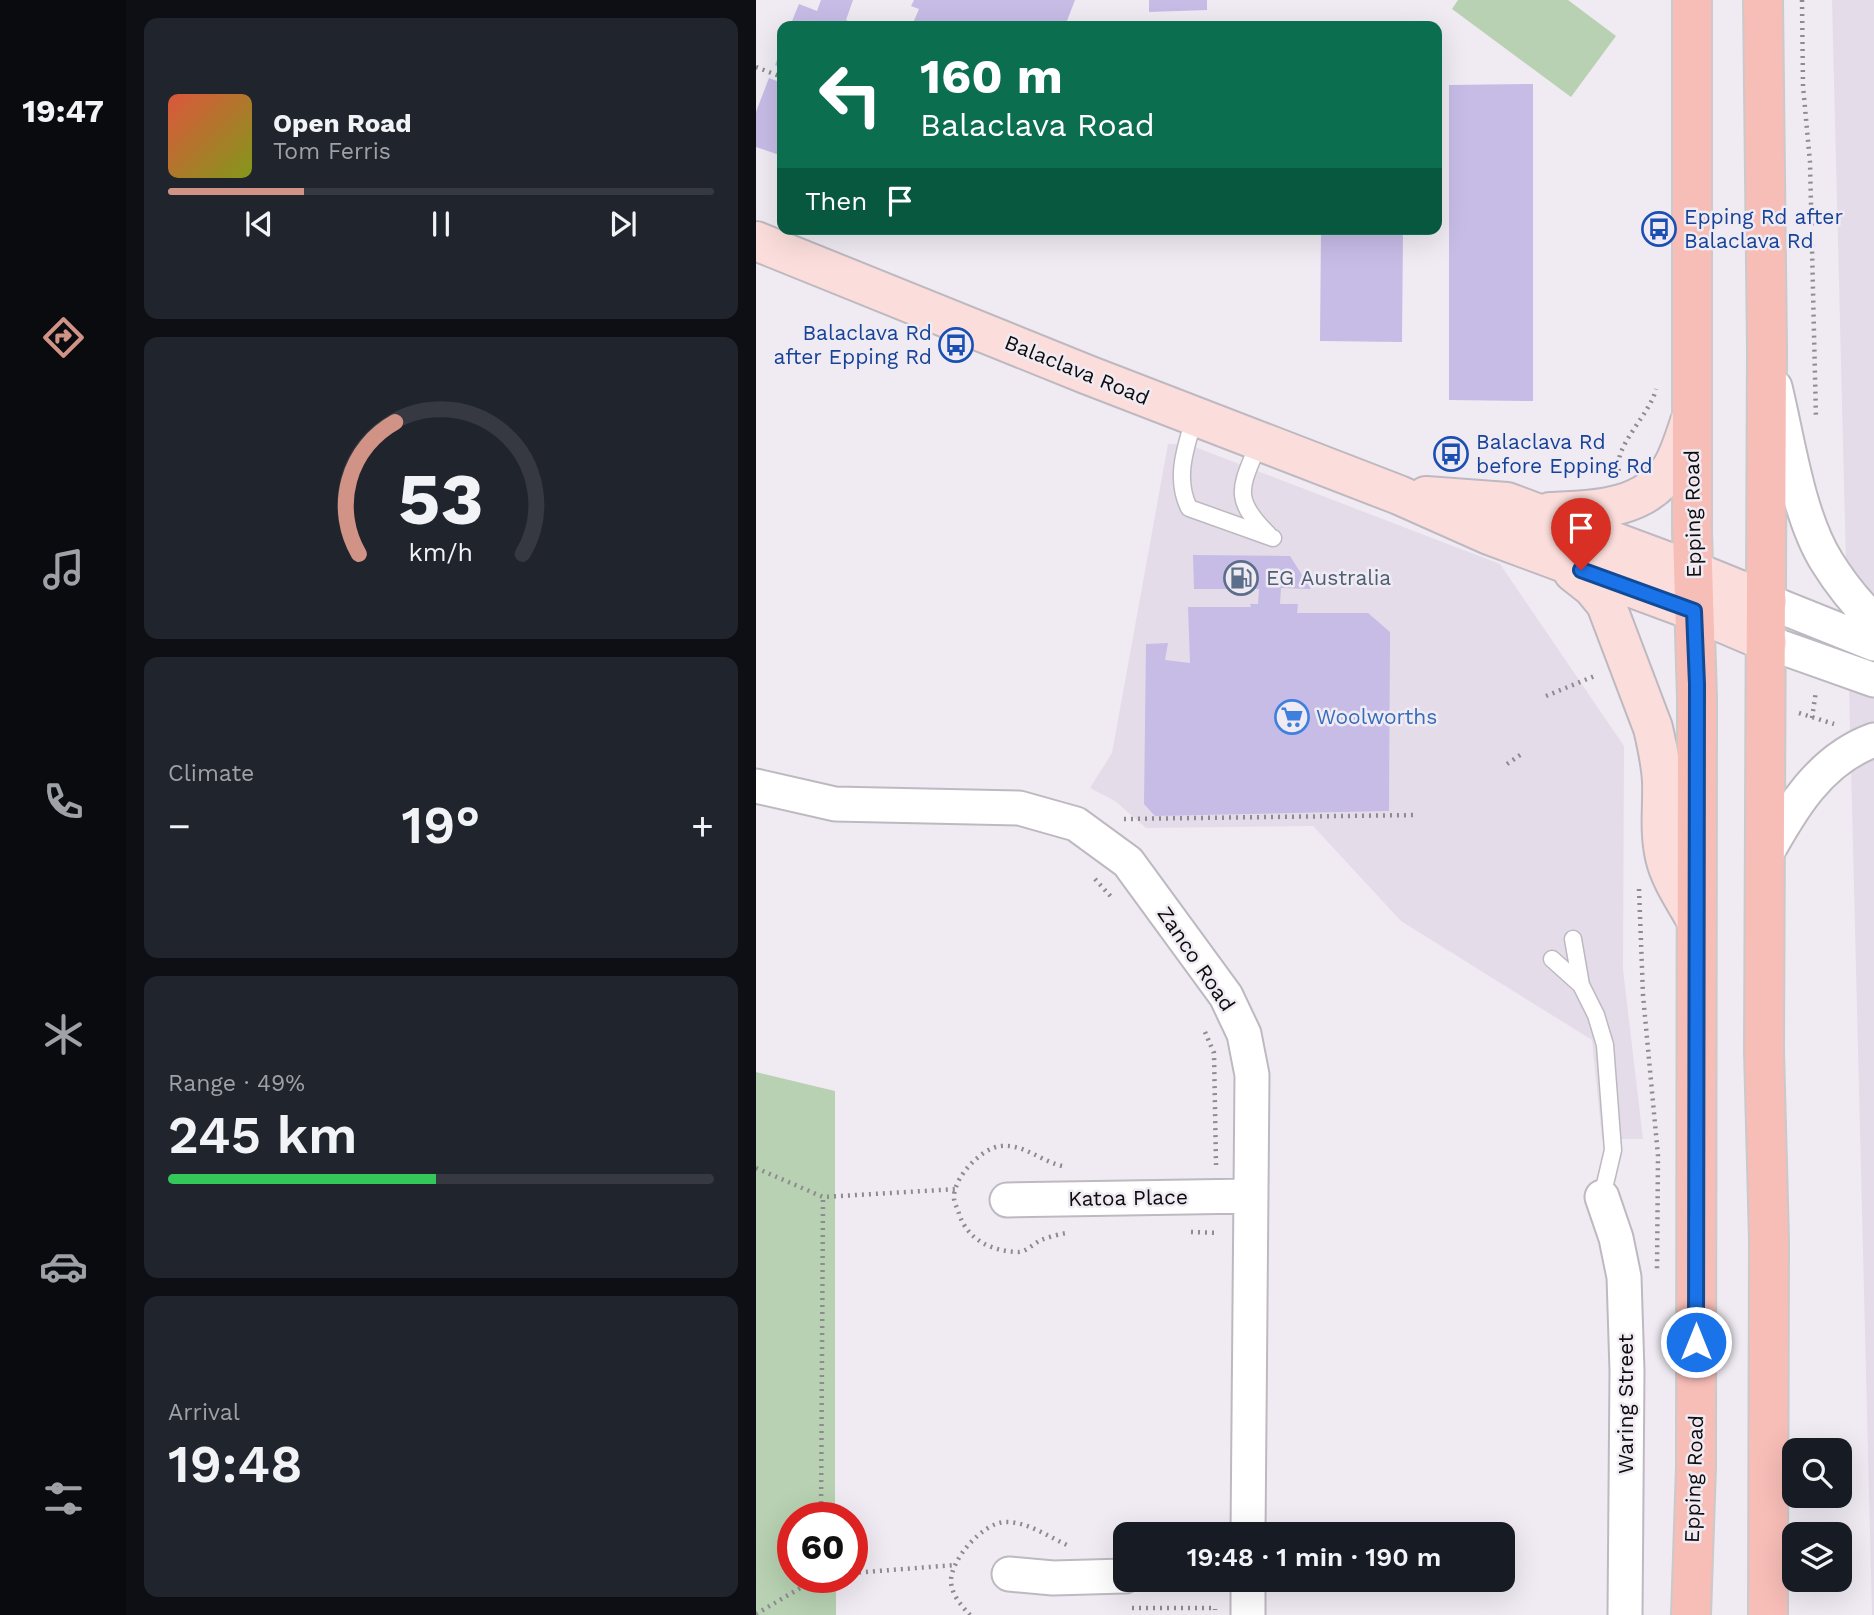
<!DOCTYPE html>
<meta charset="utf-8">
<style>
body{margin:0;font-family:"Work Sans",sans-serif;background:#20242c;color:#f1f3f6;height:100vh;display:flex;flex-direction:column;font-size:26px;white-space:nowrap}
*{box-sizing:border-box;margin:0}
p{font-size:23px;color:#9ea1a6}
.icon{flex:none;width:38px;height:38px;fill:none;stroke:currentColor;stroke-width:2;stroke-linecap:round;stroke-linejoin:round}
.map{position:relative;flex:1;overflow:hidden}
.side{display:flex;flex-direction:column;gap:18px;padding:18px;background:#0d0f14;width:630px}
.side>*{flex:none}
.top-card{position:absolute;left:21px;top:21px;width:665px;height:214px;border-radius:14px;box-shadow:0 7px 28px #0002;background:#0b6e4f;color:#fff;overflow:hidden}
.fabs{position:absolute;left:1026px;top:1438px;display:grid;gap:14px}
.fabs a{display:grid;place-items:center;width:70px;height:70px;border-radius:14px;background:#171b24;box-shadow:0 7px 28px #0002;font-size:35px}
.speed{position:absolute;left:21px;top:1502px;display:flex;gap:14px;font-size:35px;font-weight:700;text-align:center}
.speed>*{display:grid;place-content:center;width:91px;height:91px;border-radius:50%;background:#171b24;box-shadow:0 7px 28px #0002;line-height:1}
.speed .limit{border:10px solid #d22;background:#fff;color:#111}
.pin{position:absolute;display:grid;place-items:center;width:60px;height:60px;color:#fff;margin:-72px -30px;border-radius:50% 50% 50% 0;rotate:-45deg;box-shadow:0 0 7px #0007}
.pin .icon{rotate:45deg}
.me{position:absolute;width:77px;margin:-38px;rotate:0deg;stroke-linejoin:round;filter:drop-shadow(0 0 5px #0008)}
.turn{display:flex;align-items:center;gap:24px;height:147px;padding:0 28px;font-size:32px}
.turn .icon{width:91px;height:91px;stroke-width:2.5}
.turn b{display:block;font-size:49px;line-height:60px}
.then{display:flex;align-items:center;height:66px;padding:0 28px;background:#0003;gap:14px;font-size:26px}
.big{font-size:52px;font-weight:600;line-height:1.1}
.side .card{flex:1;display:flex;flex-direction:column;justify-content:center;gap:10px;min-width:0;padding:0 24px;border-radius:14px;background:#20242c}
.side .dial{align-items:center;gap:0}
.dial svg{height:182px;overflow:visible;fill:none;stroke:#363941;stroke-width:7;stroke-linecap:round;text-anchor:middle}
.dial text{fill:#f1f3f6;stroke:none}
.song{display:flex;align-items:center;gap:21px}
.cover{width:84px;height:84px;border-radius:10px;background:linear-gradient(135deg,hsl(10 70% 55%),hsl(70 70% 35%))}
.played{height:7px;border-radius:4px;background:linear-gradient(90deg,#d29387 25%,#363941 25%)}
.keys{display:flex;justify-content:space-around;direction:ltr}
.heat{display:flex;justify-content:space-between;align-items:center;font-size:38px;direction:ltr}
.charge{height:10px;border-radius:5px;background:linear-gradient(90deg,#34c759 49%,#363941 0)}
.trip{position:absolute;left:357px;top:1522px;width:402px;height:70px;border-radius:14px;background:#171b24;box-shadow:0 7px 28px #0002;font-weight:600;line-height:70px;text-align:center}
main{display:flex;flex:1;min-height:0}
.tabs{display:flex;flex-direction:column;width:126px;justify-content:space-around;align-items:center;background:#090b0e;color:#9ea1a6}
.tabs .icon{width:49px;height:49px}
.tabs .selected{color:#d29387}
.tabs b{font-size:32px;color:#f1f3f6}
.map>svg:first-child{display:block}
.built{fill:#e5dcea}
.green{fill:#b7d1b2}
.building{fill:#c6bce6}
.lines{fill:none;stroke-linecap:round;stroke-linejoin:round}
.lane-casing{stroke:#beb9c1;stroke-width:19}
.street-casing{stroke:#beb9c1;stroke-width:37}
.secondary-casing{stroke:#beb9c1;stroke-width:42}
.primary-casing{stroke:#cacaca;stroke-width:42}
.path{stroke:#8e8b90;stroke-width:4.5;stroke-dasharray:2 5;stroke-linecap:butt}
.lane{stroke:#fff;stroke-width:16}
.street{stroke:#fff;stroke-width:33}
.secondary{stroke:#fbdedb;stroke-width:38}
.primary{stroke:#f7bdb7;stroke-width:38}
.route-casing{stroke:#114b97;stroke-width:18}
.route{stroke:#1a73e8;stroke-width:12}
.labels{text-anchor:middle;stroke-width:5;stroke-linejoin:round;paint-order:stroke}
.transit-label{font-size:21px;fill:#164399;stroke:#f0ebf3;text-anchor:start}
.street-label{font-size:21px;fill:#0d0c0e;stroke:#f0ebf3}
.service-label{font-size:21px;fill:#4e5e75;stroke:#f0ebf3;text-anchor:start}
.shop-label{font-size:21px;fill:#366cbe;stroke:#f0ebf3;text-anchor:start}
</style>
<main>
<nav class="tabs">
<b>19:47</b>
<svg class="icon selected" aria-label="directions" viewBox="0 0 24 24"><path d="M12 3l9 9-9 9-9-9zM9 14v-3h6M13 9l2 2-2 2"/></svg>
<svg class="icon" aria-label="music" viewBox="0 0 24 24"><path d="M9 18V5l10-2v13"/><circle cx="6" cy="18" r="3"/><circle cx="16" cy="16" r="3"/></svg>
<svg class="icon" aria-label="phone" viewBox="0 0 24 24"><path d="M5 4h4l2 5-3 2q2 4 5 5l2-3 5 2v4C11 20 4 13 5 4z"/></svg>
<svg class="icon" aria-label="climate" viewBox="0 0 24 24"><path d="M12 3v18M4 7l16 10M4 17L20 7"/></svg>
<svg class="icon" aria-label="car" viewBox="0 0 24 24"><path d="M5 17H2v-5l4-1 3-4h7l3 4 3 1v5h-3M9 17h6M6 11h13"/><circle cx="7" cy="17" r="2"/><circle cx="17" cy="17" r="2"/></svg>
<svg class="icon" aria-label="filters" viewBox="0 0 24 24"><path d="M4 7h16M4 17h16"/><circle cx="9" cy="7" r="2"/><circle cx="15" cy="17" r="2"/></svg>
</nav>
<section class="side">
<div class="card">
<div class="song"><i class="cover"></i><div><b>Open Road</b><p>Tom Ferris</p></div></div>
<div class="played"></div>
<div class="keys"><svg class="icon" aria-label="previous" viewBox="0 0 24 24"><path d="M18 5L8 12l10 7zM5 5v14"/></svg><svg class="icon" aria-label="pause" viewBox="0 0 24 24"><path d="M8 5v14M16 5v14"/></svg><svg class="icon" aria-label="next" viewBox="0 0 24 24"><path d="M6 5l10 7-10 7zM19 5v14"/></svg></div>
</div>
<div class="card dial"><svg viewBox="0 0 100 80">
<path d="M14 69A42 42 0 1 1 86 69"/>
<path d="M14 69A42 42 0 0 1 30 11" stroke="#d29387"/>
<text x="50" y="56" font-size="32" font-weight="700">53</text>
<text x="50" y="72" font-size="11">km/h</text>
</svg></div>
<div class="card"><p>Climate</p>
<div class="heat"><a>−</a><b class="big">19°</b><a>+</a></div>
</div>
<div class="card"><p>Range · 49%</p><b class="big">245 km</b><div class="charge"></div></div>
<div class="card"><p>Arrival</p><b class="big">19:48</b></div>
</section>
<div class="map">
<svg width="1118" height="1615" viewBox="0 0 1118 1615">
<rect width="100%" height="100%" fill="#f0ebf3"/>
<path class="built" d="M1076,0H1118V1615H1116Z
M412,444H431L744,564L868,746L867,969L887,1139H846L836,1040L645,921L557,826L390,828L359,801L334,788L356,753Z"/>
<path class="green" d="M702,0H812L860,36L815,97L696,9Z
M0,1072L79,1091V1517H37V1577H80V1615H0Z"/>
<path class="building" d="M65,0H97L90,20L104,26H34L43,4L61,11Z
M158,0H319L309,26H162L157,23L163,9L155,6Z
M393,0H451V10L393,12Z
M26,47V68L19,65Z
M13,78L26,83V156L0,147V112Z
M777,84V401L693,400V85Z
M565,229H647L646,342L564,341Z
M437,555L534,556L555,589L525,588L524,604H542L541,613H612L634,632L633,811L399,816L388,804L390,644L412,643L409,660L434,663L432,607H495L494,604H502L503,589H438Z"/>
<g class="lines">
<g class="lane-casing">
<path id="lane" d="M439,416C430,446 418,478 433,508L517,538
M503,442C486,486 474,497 512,534
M817,939L825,985L840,1015L849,1045L857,1150L846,1197
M796,959L825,985"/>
</g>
<g class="street-casing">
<path id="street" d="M1019,387C1032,440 1042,516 1071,562C1084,583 1101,604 1118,621
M1011,601L1118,644
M1011,642L1118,680
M0,786L79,804L263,808L320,824L372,862L470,996L488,1034L496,1075L492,1535
M1008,858C1035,809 1063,760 1118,740
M846,1197L860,1238L868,1277L871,1371L869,1615
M251,1200L494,1196
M253,1574L297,1578L369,1576
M492,1580V1615"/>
</g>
<g class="secondary-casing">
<path id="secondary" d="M0,241L332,375L643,495L733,535L938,611L1011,642
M670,496L751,502L937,571L1011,601
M794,512C838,510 890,510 916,467C925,452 930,432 936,416
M817,572L836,587L850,604L897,728C901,745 905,763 906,781C907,806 903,831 909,857C914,879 929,900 940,920"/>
</g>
<g class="primary-casing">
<path id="primary" d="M1007,0L1011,350L1008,1051L1013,1240L1012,1615
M935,1615L940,1467L941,699L936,532V0"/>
</g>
<path class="path" d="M1046,0L1047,86L1054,162L1060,419
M0,67L26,77
M863,471C857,446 894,415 900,389
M790,696L841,675
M1043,713L1078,724
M1056,718L1060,691
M751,764L767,753
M368,819L660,815
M339,879L357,899
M883,889L887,995L902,1156L901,1271
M449,1032L458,1053L460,1165
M306,1166C285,1161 268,1144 245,1146C225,1148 197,1178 198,1198C198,1203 202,1209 203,1214C212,1240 235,1251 262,1252C270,1252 277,1244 285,1240C293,1237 303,1234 311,1233
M0,1168L67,1197L201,1189
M435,1232L463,1233
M65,1517L67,1197
M96,1573L199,1565
M376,1608H459V1610
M0,1614L63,1577
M214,1615C206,1606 196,1596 195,1582C194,1560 227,1522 250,1522C272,1522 291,1536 311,1545"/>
<use href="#lane" class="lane"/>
<use href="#street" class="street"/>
<use href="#secondary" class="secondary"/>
<use href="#primary" class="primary"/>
</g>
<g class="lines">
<g class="route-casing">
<path id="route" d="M825,570L938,611L941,684L940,1342"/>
</g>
<use href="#route" class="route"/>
</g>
<defs>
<g id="bus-ring" transform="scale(1.75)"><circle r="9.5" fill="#f0ebf3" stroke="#1a4fb4" stroke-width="1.5"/><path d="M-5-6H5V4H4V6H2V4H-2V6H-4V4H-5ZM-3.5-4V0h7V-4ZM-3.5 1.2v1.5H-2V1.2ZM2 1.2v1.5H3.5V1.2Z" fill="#1a4fb4"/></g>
<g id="fuel-ring" transform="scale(1.75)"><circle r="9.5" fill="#f0ebf3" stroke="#5c6f8a" stroke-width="1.5"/><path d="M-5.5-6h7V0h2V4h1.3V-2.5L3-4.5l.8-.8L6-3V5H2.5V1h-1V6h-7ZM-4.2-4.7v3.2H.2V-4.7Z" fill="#5c6f8a"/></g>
<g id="supermarket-ring" transform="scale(1.75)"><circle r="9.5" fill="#f0ebf3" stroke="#3f7fe0" stroke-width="1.5"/><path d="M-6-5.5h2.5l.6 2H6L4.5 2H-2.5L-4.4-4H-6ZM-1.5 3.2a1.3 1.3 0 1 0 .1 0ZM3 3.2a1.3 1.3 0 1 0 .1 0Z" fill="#3f7fe0"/></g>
</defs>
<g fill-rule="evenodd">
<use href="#bus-ring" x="903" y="229"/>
<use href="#bus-ring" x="200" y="345"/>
<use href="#bus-ring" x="695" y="454"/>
<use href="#fuel-ring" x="485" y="578"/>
<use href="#supermarket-ring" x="536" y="717"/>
</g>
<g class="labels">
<g class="transit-label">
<text x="928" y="224">Epping Rd after<tspan x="928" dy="24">Balaclava Rd</tspan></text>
<text x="176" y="340" text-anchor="end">Balaclava Rd<tspan x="176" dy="24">after Epping Rd</tspan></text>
<text x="720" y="449">Balaclava Rd<tspan x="720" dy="24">before Epping Rd</tspan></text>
</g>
<g class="street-label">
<text transform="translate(321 370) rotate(22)" y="7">Balaclava Road</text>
<text transform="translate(937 514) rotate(-91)" y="7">Epping Road</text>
<text transform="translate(440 959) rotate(56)" y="7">Zanco Road</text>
<text transform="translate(372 1198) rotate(-1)" y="7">Katoa Place</text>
<text transform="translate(870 1404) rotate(-90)" y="7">Waring Street</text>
<text transform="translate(938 1479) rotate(-88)" y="7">Epping Road</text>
</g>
<g class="service-label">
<text x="510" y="585">EG Australia</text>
</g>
<g class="shop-label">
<text x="560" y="724">Woolworths</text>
</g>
</g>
</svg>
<div class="fabs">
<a><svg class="icon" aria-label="search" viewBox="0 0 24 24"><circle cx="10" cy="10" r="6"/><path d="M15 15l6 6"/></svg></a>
<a><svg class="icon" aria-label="layers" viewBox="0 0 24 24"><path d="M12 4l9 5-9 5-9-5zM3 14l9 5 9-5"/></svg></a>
</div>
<div class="speed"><div class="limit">60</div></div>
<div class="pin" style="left:825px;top:570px;background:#d93025"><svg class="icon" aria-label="arrive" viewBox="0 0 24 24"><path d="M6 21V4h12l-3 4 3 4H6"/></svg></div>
<svg class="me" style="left:940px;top:1342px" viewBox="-20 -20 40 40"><circle r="17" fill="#1a73e8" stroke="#fff" stroke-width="3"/><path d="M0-11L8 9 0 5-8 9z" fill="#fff"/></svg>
<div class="trip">19:48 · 1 min · 190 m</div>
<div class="top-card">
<div class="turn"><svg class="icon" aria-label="left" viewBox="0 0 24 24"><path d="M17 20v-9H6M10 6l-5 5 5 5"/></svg><div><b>160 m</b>Balaclava Road</div></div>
<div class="then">Then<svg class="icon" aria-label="arrive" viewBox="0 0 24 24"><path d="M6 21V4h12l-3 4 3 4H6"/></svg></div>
</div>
</div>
</main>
